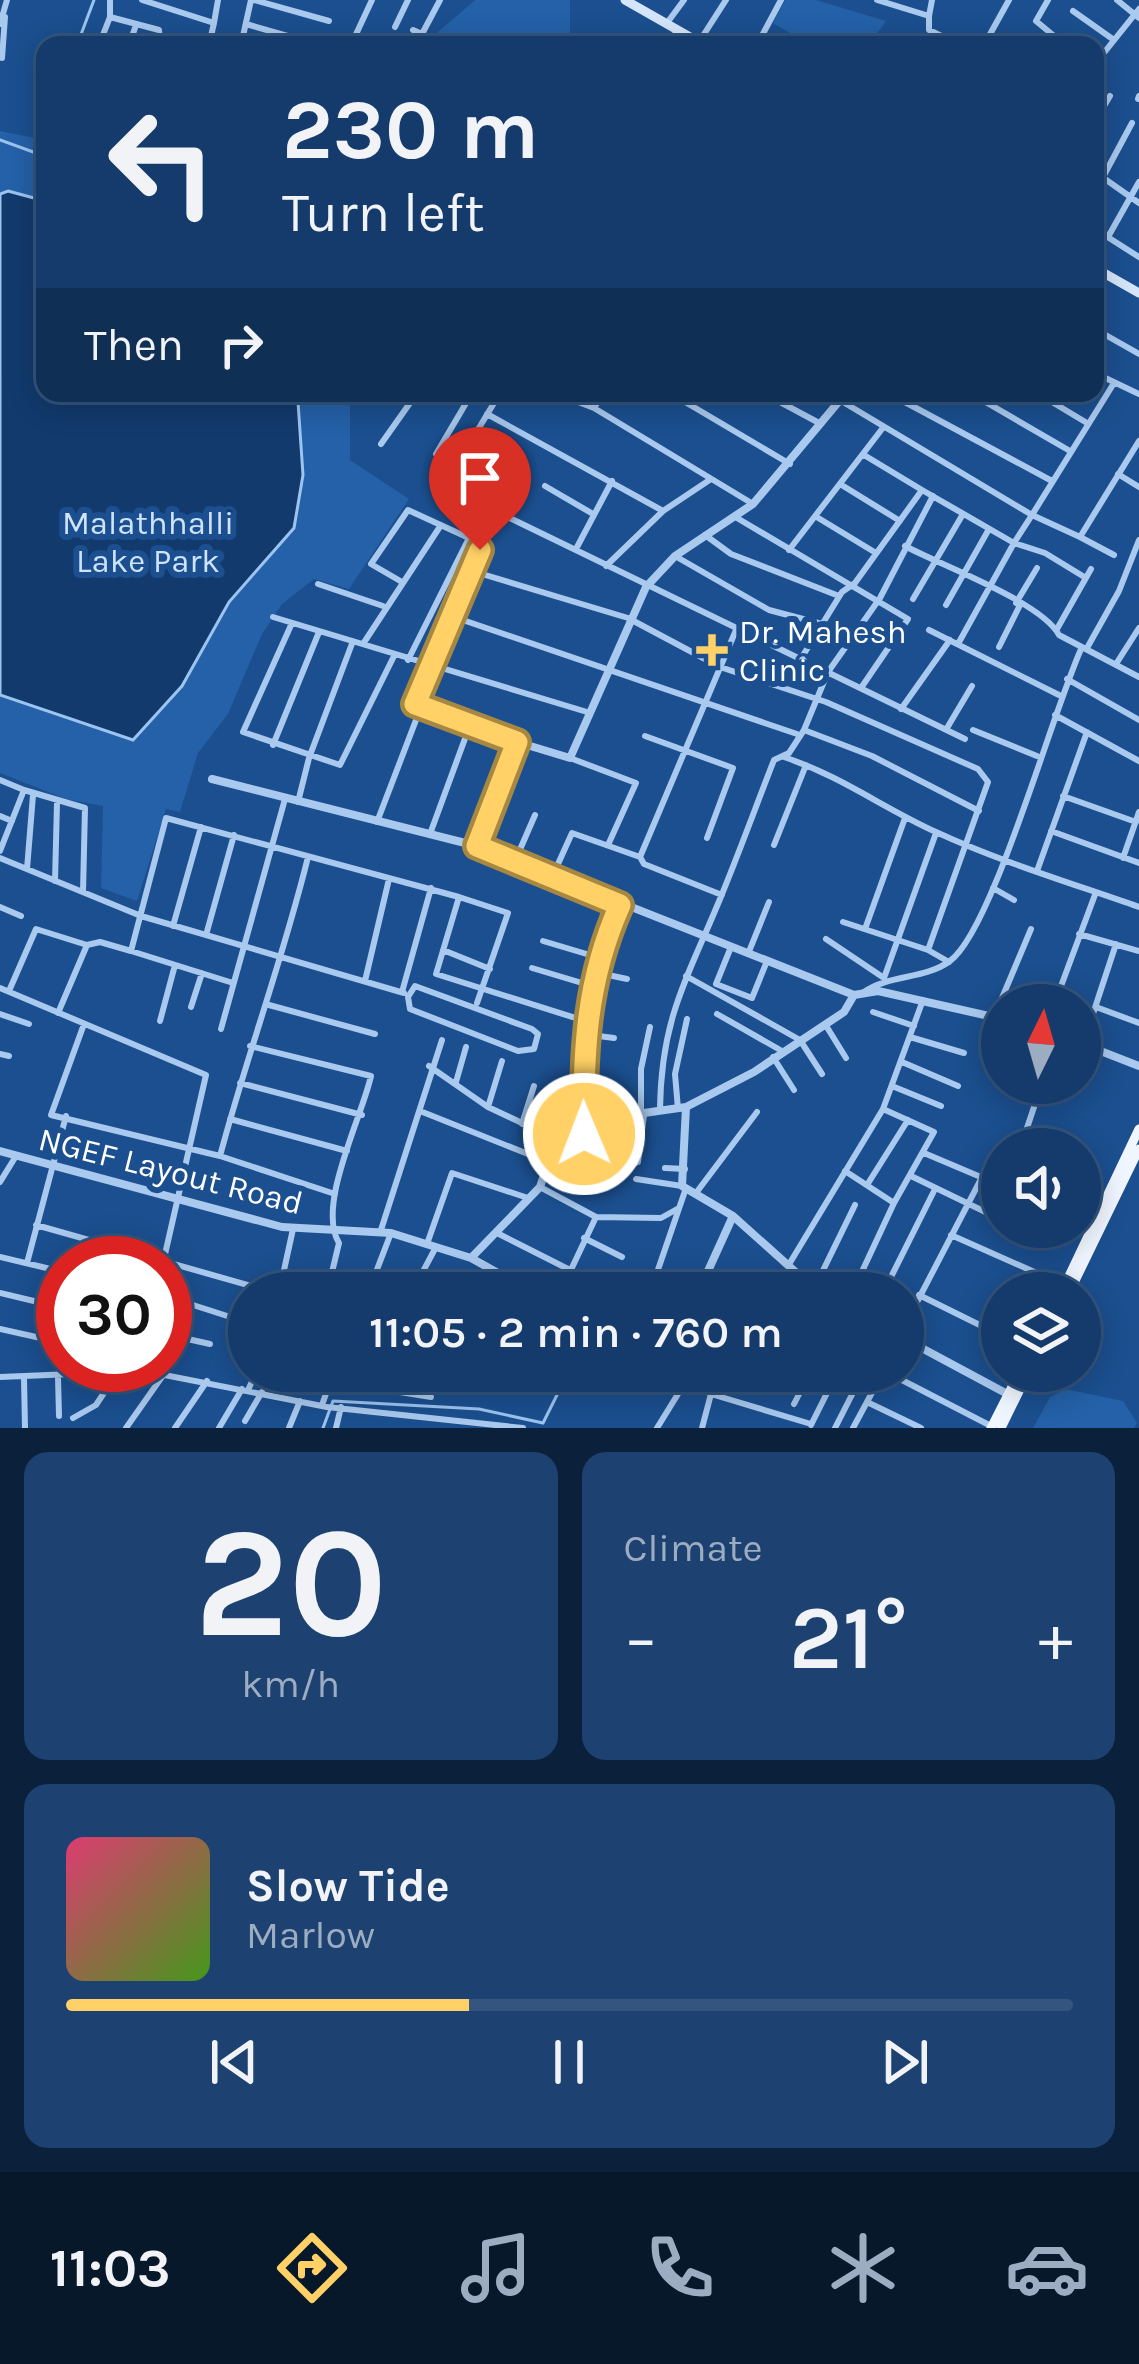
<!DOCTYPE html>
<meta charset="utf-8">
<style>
body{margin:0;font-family:Karla,sans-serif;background:#1d4271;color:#f1f3f6;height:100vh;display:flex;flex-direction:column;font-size:45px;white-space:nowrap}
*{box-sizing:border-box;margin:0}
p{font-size:39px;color:#9dadc1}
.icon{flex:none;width:66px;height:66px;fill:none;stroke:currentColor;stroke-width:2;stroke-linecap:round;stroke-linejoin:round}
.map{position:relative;height:1428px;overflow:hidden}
.sheet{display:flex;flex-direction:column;gap:24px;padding:24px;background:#0b203b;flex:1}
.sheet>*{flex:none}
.banner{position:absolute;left:36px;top:36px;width:1068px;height:366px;border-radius:24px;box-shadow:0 6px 30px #0003,0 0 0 3px #33557e;background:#143b6b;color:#f1f3f6;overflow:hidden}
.needle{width:78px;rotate:5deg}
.fabs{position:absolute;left:981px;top:984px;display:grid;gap:24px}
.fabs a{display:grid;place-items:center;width:120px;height:120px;border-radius:50%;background:#143b6b;box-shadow:0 6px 30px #0003,0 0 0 3px #33557e;font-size:60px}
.speed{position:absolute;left:36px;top:1236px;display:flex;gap:24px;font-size:60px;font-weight:700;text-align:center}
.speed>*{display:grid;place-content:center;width:156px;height:156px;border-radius:50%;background:#143b6b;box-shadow:0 6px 30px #0003,0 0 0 3px #33557e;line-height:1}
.speed .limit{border:18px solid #d22;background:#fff;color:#111}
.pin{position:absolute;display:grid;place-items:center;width:102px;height:102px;color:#fff;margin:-123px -51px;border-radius:50% 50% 50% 0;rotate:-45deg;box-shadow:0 0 12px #0007}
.pin .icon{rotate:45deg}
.me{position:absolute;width:132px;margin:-66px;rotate:359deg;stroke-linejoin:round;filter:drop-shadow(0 0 9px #0008)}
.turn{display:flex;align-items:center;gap:42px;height:252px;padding:0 48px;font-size:54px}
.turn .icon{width:156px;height:156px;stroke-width:2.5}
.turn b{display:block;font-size:84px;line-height:102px}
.then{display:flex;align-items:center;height:114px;padding:0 48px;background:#0003;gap:24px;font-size:45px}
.big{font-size:90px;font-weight:600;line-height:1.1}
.sheet .tile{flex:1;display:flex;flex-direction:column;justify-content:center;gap:18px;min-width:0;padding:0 42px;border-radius:24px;background:#1d4271}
.sheet .dial{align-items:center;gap:0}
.dial b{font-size:156px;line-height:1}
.song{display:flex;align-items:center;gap:36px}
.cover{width:144px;height:144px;border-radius:18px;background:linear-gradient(135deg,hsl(340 70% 55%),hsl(100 70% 35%))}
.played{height:12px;border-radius:6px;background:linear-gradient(90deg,#ffd166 40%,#33557e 40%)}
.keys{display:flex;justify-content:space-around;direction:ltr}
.heat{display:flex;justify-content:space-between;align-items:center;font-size:66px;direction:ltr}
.sheet .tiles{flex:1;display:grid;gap:24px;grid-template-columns:1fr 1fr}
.tile:last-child{grid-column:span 2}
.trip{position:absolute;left:228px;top:1272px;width:696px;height:120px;border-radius:60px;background:#143b6b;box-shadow:0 6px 30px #0003,0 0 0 3px #33557e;font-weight:600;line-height:120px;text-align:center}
.dock{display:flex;height:192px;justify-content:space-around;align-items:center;background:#08182b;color:#9dadc1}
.dock .icon{width:84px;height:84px}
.dock .current{color:#ffd166}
.dock b{font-size:54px;color:#f1f3f6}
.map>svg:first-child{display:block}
.green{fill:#2461a8}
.water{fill:#123a6d;stroke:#9cc4f0;stroke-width:3}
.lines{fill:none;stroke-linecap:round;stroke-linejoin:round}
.stream{stroke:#9cc4f0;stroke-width:3}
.minor{stroke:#a9c9ee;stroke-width:6}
.tertiary{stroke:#a9c9ee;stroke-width:8}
.secondary{stroke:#d6e6fa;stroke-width:9}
.primary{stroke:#f0f6ff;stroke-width:9}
.route-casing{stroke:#a68842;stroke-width:30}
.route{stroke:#ffd166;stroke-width:21}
.poi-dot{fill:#ffd166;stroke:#1b4f8f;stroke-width:4.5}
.labels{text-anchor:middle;stroke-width:12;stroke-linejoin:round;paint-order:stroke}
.park-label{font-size:33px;fill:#cfe3fa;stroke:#1b4f8f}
.poi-label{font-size:33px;fill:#fff;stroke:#1b4f8f;text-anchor:start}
.street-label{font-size:33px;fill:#fff;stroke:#1b4f8f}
</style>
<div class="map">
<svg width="1139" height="1428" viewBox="0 0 1139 1428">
<rect width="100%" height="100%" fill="#1b4f8f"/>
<path class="green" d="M475,0H570V45H423Z
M785,0H816L886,21L869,45H810L773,23Z
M45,115V393H350V460L409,499L349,589L314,579L282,604L262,634L228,714L198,753L180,812L166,809L137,901L101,888L103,806L66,799L0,773V131L35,138Z
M1065,1389L1123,1401L1137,1423L1134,1428H1033L1050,1397Z"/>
<path class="water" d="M8,191L45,201V393H293L298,402L303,475L294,528L229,602L182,686L133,740L0,695V194Z"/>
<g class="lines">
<path class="stream" d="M77,45L94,0
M0,140L36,153L45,129
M323,1428L333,1401L479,1409L543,1423L565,1379L583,1371"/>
<path class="minor" d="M142,0L214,23L218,0
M254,0L329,21
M877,0L929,16L932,0
M1048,0L1036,21L1065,45
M1117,0L1139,18
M1073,11L1114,40
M929,16V30L960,45
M110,17V0
M667,23L684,0
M0,24L7,0
M246,24L319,45
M395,27L408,0
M413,30L422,34L440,0
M699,42L726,0
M99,45L110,17L159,30L160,45
M129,45L136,25
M209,45L214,23
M241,45L251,0
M351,45L372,0
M667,45L678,30
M757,45L781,0
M984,45L1009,0
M2,58L5,17
M1095,64L1139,9
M1138,99L1139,96
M1095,121L1110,96
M1095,172L1139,203
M1095,192L1132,123
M1095,229L1139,257
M1108,237L1139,182
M1095,329L1139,354
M1095,373L1139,394
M500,393L444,486L965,739
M555,393L594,408L753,504
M670,393L790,464
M763,393L821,424
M828,393L1032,515L1114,383
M888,393L1052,481
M970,393L1070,451
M1037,393L1087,423
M594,408L603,393
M487,414L663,511
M381,444L417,393
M436,454L472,393
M864,455L922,490
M1118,474L1139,487
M840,484L900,521
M545,486L593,514
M815,516L876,553
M737,518L908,619L861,688
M705,535L731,554L839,596
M1080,537L1114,555
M905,546C940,565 1042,602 1059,635L1139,677
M576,549L612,481
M789,550L882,429
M675,556L769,610L822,624
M606,566L663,511L711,479
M472,571L628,618L720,667L826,702L978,769L988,782L928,950L843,922
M402,582L371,564L408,510L469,538L408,660
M318,584L383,606
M913,599L963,514
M1016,603L1037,568
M946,605L989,529
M451,616L797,734
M273,617L587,712
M292,623L243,732L340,765L395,654
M1057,629L1091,569
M929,630L1059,695
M363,644L441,525
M958,644L1014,543L1045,553L1086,578
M999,647L1020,605
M1087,648L1119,591L1139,540
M802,657L842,592L855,583L922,490L1014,543L1032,515L1080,537L1139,441
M1116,664L1139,628
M1067,679L1139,720
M421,707L517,742
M901,709L950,640
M1055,715L1139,761
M947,728L972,686
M804,730L872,756L979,811
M973,730L1037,756
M645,736L733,768L707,838
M273,745L319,632
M784,757C843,777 881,807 936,832C1001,862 1071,883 1139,907
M570,758L636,783L608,845
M0,780L24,790L0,851
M24,790L85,808L83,892
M1063,796L1136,822
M298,802L309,758L353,641
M0,816L12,821
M377,822L421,707L415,704L498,514
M1051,831L1139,863
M430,834L470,725
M774,845L806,765
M640,857L736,630
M0,858L141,916L404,993
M1123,858L1139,812
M515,861L535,815
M27,869L33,795
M1037,871L1087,732
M553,875L572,833L640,857L644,864L722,895
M55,881L57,803
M993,888L1014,900
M459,897L508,913L477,1003
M620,905L594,972L583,1034L587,1156L623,1168L638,1162L644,1115
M0,907L21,916
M173,926L201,827
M865,929L905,818
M1079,934L1139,951
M206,935L234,835
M826,939L884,978L936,833
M543,941L600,958
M731,947L716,984L752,998L767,961
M443,950L490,969
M928,950L949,962
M748,954L769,902
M532,968L592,986
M594,972L627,979
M686,976L800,1040L822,1074
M365,981L389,879
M233,983L131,951L166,818L459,897L436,974L585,1021
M415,986L532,1029L538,1034L534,1049L518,1051L410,1009L408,997Z
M0,988L206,1075L163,1263
M9,991L36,929L87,945
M402,992L431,888
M864,992C890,974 924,980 950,961C993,930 1053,709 1082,647
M269,1005L375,1034
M1033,1005L1039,986
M1054,1005L1096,892
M191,1007L202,973
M1096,1007L1139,1023
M873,1012L914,1026
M58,1013L87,945L100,942L131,951
M0,1014L29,1024
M717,1014L782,1051
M994,1017L1031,929
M160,1021L175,965
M84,1024L51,1115L220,1156L335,1194
M825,1024L846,1058
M221,1029L285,799
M583,1034L614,1038
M910,1037L964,1053
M1083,1044L1116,944
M250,1046L371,1076C362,1117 316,1206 339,1243L327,1293
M0,1054L9,1056
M773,1057L794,1090
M902,1062L958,1086
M429,1066L488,1107L556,1139L562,1099
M456,1082L466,1047
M240,1083L362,1115
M892,1086L941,1106
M488,1107L502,1061
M678,1109L675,1074L687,1019
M660,1110C661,1018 687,979 720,899C739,853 756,806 774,760L789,753L804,730L828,672L880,598L933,496
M420,1111L548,1162
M641,1115V1069L650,1027
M230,1119L347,1151
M522,1124L534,1086
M1020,1149L1042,1083
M924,1153L1002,1186
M220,1156C247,1055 283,959 308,857
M665,1168L685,1169
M845,1171L894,1203L934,1132L883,1109
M911,1176L1002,1220
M636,1179L682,1186
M0,1182L16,1156
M867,1185L908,1120
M540,1187L596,1217L560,1293
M696,1193L757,1112
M596,1217L661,1218L679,1208
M36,1225L276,1293
M1018,1227L1057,1243
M380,1233L442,1040
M497,1233L570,1270
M951,1235L1039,1274
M584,1238L622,1257
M427,1244L452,1173L528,1198
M0,1257L63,1272
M27,1263L66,1116
M788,1266L883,1109L923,1000
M0,1293L63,1308
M279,1293L293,1229
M368,1293L391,1233
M387,1293L396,1282L420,1277L436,1247
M650,1293L685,1191
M812,1293L855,1205
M852,1293L894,1203
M883,1293L935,1189
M919,1295L1002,1336
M165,1296L249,1323
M0,1329L63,1343
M903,1329L981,1179
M165,1334L210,1344
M361,1371L356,1385L431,1397
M454,1371L490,1378
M666,1371L711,1394L702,1428
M722,1371L711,1394L811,1424
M0,1377L144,1371L327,1407L523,1428
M58,1377L59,1416
M24,1378L25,1428
M898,1378L991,1426
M759,1388L769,1371
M248,1390L257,1371
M867,1402L879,1379
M794,1404L811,1371
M322,1405L334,1371
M73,1418L96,1405L115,1376
M245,1421L262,1392
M811,1425L838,1371
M126,1428L164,1374
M175,1428L207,1381
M219,1428L242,1389
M289,1428L300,1401
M336,1428L341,1407
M657,1428L686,1381
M835,1428L864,1371
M853,1428L867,1402L921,1428"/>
<path class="tertiary" d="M212,779L477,846L854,995L878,991L1002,1019
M477,845L517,742L570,758L646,587L675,556L753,504L846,393
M1080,1043L1139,1066
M686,1107L682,1186L733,1216
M0,1151L282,1227L391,1233L471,1258L534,1293
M471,1258L540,1187L556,1139L584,1134L602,1119L686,1107L754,1072L844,1012L854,995
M698,1293L733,1216L819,1293
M903,1338L1013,1397"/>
<path class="secondary" d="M625,0L704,45
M1095,268L1139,293"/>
<path class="primary" d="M1061,1293L1139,1129
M1069,1293L1139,1149
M991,1428L1020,1371
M1001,1428L1029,1371"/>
</g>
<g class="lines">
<g class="route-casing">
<path id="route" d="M480,550L415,704L517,742L477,846L620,905C586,981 583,1052 584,1134"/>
</g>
<use href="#route" class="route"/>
</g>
<path class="poi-dot" d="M706 632h12v12h12v12h-12v12h-12v-12h-12v-12h12z"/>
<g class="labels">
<g class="park-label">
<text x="148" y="534">Malathhalli<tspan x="148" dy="38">Lake Park</tspan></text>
</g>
<g class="poi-label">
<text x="739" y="643">Dr. Mahesh<tspan x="739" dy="38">Clinic</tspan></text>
</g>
<g class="street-label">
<text transform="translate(171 1170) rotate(14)" y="12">NGEF Layout Road</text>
</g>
</g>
</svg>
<div class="fabs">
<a><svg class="needle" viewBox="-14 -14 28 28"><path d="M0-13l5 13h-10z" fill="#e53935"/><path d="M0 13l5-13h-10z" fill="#9dadc1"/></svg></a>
<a><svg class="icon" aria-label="sound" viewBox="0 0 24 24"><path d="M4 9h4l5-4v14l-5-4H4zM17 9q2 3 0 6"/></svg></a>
<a><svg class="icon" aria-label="layers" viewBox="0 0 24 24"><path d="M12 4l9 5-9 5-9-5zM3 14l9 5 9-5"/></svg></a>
</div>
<div class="speed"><div class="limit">30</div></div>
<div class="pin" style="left:480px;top:550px;background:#d93025"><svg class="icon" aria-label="arrive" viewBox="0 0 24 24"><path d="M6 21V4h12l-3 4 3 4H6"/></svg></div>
<svg class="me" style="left:584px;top:1134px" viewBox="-20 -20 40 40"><circle r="17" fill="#ffd166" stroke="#fff" stroke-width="3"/><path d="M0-11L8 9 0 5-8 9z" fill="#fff"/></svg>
<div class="trip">11:05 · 2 min · 760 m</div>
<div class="banner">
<div class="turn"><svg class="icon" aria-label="left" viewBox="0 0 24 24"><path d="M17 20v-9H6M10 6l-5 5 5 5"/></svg><div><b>230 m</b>Turn left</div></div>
<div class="then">Then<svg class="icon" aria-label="right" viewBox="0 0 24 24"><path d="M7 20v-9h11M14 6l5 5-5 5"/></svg></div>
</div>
</div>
<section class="sheet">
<div class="tiles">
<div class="tile dial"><b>20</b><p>km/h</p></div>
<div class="tile"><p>Climate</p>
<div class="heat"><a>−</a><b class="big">21°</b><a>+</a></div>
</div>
<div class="tile">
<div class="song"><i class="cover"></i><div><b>Slow Tide</b><p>Marlow</p></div></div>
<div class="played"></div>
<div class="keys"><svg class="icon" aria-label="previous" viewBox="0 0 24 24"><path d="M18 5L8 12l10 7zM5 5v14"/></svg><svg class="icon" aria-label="pause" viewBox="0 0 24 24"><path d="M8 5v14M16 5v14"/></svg><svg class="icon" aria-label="next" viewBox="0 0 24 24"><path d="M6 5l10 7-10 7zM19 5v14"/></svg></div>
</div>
</div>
</section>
<nav class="dock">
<b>11:03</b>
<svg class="icon current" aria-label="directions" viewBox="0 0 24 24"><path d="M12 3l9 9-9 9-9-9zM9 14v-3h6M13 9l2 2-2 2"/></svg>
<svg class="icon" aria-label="music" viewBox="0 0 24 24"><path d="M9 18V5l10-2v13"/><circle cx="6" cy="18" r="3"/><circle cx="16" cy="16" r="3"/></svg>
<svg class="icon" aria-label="phone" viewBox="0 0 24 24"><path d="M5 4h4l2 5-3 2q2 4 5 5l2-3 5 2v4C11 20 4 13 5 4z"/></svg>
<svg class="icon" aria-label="climate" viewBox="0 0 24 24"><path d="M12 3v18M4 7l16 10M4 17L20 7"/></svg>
<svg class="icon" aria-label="car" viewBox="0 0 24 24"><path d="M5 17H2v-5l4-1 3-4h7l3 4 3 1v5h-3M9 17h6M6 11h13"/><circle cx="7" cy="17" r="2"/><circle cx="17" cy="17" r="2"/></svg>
</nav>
